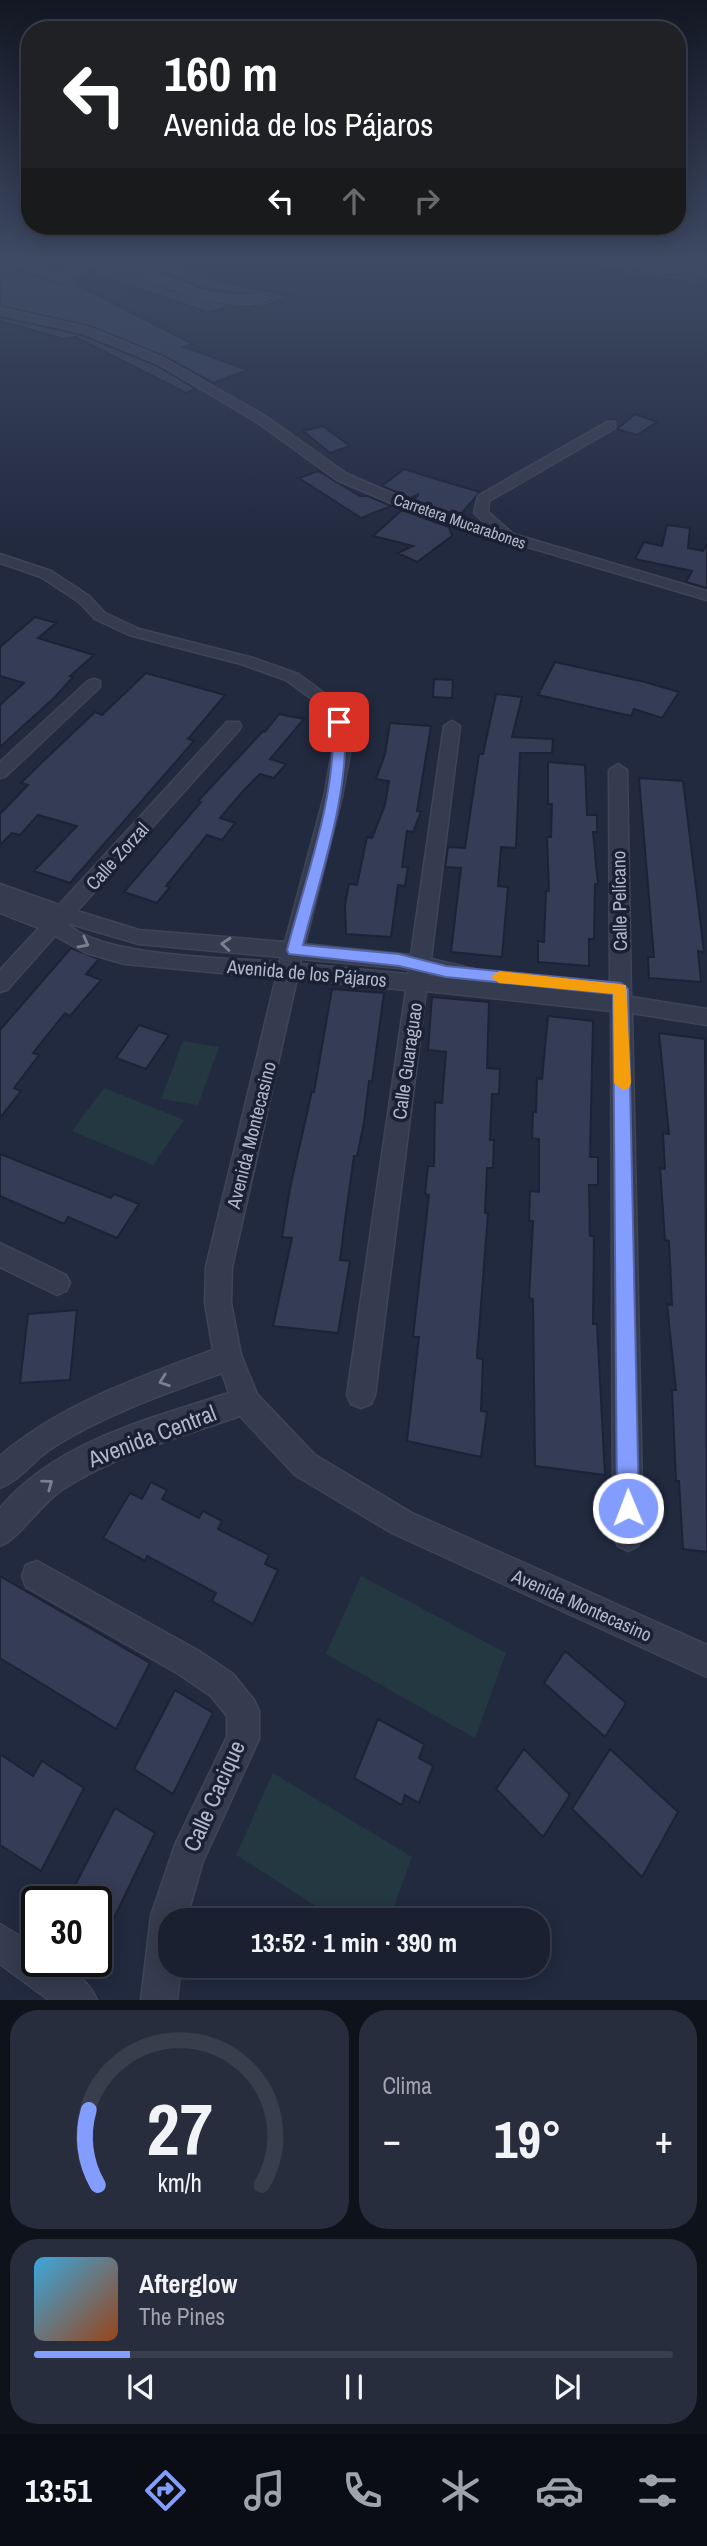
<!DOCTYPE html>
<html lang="es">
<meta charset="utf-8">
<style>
body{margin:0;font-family:"Archivo Narrow",sans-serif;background:#272d3c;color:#f1f3f6;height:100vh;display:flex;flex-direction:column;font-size:26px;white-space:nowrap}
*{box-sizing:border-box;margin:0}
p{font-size:23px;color:#9fa3ab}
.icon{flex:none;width:38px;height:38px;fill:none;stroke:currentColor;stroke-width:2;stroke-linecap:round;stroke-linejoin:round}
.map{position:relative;height:2000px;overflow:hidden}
.panel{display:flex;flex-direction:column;gap:10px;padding:10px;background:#0e121a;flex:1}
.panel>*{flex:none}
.hud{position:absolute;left:21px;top:21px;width:665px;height:214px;border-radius:28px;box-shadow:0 4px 18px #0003,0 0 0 2px #383e4c;background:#202124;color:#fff;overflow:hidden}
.speed{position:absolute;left:21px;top:1886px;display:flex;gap:14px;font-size:35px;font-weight:700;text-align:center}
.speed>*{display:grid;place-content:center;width:91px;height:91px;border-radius:50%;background:#1a2030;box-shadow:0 4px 18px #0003,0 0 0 2px #383e4c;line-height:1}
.speed .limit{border:4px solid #111;border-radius:10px;background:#fff;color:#111}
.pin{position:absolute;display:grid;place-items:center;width:60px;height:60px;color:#fff;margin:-30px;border-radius:14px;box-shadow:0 4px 10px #0006}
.me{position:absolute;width:77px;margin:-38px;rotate:359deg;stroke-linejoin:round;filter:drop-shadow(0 0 5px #0008)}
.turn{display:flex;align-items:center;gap:24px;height:147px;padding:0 28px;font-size:32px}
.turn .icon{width:91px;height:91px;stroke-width:2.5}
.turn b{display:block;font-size:49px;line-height:60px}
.lanes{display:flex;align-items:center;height:66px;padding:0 28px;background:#0003;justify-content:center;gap:35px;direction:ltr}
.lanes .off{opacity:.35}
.big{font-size:52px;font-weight:700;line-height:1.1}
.panel .tile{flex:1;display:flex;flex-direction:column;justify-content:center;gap:10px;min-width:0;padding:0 24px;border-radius:28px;background:#272d3c}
.panel .dial{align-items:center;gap:0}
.dial svg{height:182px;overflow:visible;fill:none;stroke:#383e4c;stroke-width:7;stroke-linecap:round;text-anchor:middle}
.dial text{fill:#f1f3f6;stroke:none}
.song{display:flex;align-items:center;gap:21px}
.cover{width:84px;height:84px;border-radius:10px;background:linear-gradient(135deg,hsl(200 70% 55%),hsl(20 70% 35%))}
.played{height:7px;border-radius:4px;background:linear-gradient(90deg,#839dff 15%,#383e4c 15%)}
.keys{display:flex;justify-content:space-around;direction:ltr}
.heat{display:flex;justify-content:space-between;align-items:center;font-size:38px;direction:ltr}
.panel .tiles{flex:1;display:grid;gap:10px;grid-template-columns:1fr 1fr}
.tile:last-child{grid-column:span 2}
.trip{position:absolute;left:158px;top:1908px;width:392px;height:70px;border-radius:28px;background:#1a2030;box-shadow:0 4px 18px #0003,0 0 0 2px #383e4c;font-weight:700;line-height:70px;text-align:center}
.dock{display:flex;height:112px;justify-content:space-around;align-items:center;background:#0a0d13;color:#9fa3ab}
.dock .icon{width:49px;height:49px}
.dock .active{color:#839dff}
.dock b{font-size:32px;color:#f1f3f6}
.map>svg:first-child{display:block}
.green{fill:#243841}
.building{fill:#343c56;stroke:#1d2336;stroke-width:2}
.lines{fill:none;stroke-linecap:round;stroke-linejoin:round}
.minor-casing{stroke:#3f4558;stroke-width:3}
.minor{fill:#363c4f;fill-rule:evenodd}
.oneway{stroke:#7a8093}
.route{fill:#839dff;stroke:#5566a6;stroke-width:2}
.slow{fill:#f59e0b}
.labels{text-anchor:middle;stroke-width:7;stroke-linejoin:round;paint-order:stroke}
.far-street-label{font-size:16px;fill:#b2b7ca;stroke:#1b2134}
.street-label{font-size:19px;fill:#b2b7ca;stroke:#1b2134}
.near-street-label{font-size:23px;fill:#b2b7ca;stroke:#1b2134}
</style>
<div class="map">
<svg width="707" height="2000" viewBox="0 0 707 2000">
<rect width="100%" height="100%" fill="#222a40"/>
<path class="green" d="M183,1041L219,1047L198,1105L161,1099Z
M104,1088L184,1120L153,1165L72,1131Z
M361,1576L506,1653L475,1738L326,1654Z
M273,1773L412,1857L389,1920H338L236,1855Z"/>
<path class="building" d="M108,262L167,289L230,305L210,313L88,272Z
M136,262H173L212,279L289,296L260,308L253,305L270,300V296L203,288Z
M0,265L64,285L81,275L77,285L193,344L184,347L248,370L213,383L166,357L90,326L0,306Z
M620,269L705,278L700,283L620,273Z
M0,317L81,335L156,365L196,389L186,393L76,337L64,339L0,321Z
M635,414L657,422L637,435L617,429Z
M323,426L350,446L330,453L303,431Z
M404,469L436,479L480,492L460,515L430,507L414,500L419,494L410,498L382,486Z
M318,471L360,496H368L391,506L361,518L299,478Z
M402,510L449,527L452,536L417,562L398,553L413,546L373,536Z
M667,525L690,528L688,548L703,551L707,544V588L686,582L692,571L635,559L644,542L662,546Z
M35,617L56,623L38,638L94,655L70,676L73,677L55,697L0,747V705L24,683L0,676V647Z
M555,662L645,682L679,692L662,718L634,709L631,716L538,695Z
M146,673L225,695L188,739L194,741L70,883L34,871L77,826L38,815L20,835L12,833L0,845V814L28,785L21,783L37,767L95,712L102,715Z
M434,679L453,680L452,698L433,697Z
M496,694L522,697L512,737L553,739L552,753H520L516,848L501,847L498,886L508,887L502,957L451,952L461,868L445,867L448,847L465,848L479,754H483Z
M279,714L304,719L270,759L286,764L274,778L260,774L244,790L220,818L235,823L222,840L207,835L166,886L170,887L157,903L124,892L201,802L198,801L263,731L265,732Z
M390,723L431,726L417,811L421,812L413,832L407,831L402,867H408L405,886L398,885L391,937L346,934L345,904L349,884L357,885L367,837L372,838L385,805L389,781L376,779L385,754Z
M548,762L585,765L587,815H597V832H593L598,884H595L594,939H589V966L538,962V941L544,942L546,891H549L547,837H551L552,804H548Z
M639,778L683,781L704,952L698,951L701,982L649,978L648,957H654Z
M71,948L99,959L86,974L101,980L70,1016L65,1013L33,1053L39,1055L14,1088L21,1091L0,1118V1030Z
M332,989L384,993L372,1082L369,1081L364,1123L357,1156H354L346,1213L340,1260L350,1261L338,1333L273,1326L292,1238L282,1237L290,1188L312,1091L314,1092Z
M432,997L489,1002L487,1068L500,1069L499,1094H492L490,1140H494L493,1168H487L485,1213H488L477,1358L483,1359L481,1411L487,1412L481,1457L407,1441L419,1337H413L429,1195L425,1194L428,1166H434L435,1102L442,1103L446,1052L428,1050Z
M548,1016L593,1021L590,1157H598V1185H589L590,1236H594L593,1324H597L605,1475L535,1466L533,1299L529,1298L533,1221H529L530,1191L539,1192V1139L532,1138L533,1112H536L537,1078L542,1079Z
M139,1025L169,1035L146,1069L116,1058Z
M659,1033L705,1039L707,1552L683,1549L679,1481H676L672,1390H676L667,1304L672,1305L669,1241L665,1240L660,1168L665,1169L663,1133L669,1134Z
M0,1154L111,1198L114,1194L139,1204L117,1238L68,1217L64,1224L0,1196Z
M77,1310L70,1380L20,1383L28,1314Z
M151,1482L167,1490L162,1499L199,1518L203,1511L222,1521L218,1529L269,1555L265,1564L278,1570L253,1624L212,1601L216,1593L147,1556L145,1561L103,1538L130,1493L142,1499Z
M0,1576L150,1663L116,1729L0,1658Z
M565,1651L626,1703L605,1737L544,1683Z
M175,1690L213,1713L173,1794L134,1769Z
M378,1719L424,1744L419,1758L433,1766L419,1803L405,1795L402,1805L354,1778Z
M524,1749L570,1795L543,1837L496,1789Z
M610,1749L678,1812L642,1877L572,1809Z
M0,1754L33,1776L42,1761L84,1788L41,1871L0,1845Z
M115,1808L155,1833L113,1920L96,1909V1902H86L71,1893Z"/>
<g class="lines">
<g class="minor-casing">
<path id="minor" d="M0,262C20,262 37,273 56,273C72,274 88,262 106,262L68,277L70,279L65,282Z
M116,262H129C161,275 193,292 227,296C239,297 260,292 269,298C240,317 142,281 116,262Z
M599,262L707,270V276L604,265Z
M0,308L89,328L165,359L265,416L347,474L429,509L489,527L474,513L478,496L607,422H615V428L489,501L488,512L513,534L707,591V600L419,515L337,480L257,422L157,363L82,332L0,314Z
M0,554L51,571L89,596L105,613L139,629L253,658L298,674L328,696L347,722L350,753L342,797L305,944L411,955L444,726L452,721L460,726L431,959L474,969L477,974L472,980L610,995L609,770L618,764L627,770L631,997L707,1009V1025L632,1013L643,1536L638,1546L628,1551L618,1546L613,1536L611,1011L426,991L375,1395L371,1404L361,1408L351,1404L347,1395L406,990L297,979L232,1267L231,1303L241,1355L257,1394L315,1455L412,1513L707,1645V1677L392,1533L295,1475L240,1416C179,1437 118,1454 63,1489C40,1504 21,1537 0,1546V1508C57,1441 149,1419 229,1393L222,1373C164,1394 104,1415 52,1448C33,1460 21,1480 0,1488V1456C61,1404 139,1377 213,1350L205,1303L206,1267L276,978L125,964L86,953L55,936L7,990L0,992V970L39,928L0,913V884L59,905L227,722H239L241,726L239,730L77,911L139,930L285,942L324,797L332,753L331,722L316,702L286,680L241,664L129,635L95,619L79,602L41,577L0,563ZM67,923L139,944L281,957L280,962C231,958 97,957 67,923ZM301,959L399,968L409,970L408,974L300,964ZM429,974L447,978L428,976Z
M94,679L100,681V687L6,776L0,778V762L88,681Z
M0,1243L66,1275L70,1283L66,1291L57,1295L0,1267Z
M37,1561L199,1651L233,1674L254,1700L259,1711V1739L203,1861L186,1920H170V1965H181L177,2000H141L151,1916L175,1845L227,1737V1716L211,1696L177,1673L26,1587L22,1576L26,1565Z
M0,1924L37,1947V1962C62,1962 87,1976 97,2000H49L0,1964Z"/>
</g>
<use href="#minor" class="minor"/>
</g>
<defs><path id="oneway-chevron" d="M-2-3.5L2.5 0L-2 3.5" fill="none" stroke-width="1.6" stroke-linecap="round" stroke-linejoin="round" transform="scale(1.75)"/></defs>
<g class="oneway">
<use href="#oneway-chevron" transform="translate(84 943) rotate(28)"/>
<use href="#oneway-chevron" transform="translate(226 944) rotate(-175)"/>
<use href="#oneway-chevron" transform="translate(164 1381) rotate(160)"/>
<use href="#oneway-chevron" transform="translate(48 1484) rotate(-36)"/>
</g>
<linearGradient id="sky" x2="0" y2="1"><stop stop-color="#131723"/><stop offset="0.48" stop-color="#3e4a64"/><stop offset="1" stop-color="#3e4a64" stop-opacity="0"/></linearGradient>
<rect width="707" height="542" fill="url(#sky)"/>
<path class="route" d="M339,718L345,722C349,797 321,872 303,945L399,954L446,966L621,983L628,989L639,1508L635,1516L628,1519L620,1516L617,1508L613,994L446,977L399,966L289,954L287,950C306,876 336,798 333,722Z"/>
<path class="slow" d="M499,971L626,985L631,1083L629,1088L623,1090L614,1083L613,994L499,983L491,977Z"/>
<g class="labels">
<g class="far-street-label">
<text transform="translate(460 521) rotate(19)" y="6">Carretera Mucarabones</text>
</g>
<g class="street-label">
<text transform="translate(117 856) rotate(-48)" y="7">Calle Zorzal</text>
<text transform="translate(619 901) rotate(-91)" y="7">Calle Pelícano</text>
<text transform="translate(307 973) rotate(5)" y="7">Avenida de los Pájaros</text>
<text transform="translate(407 1061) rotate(-82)" y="7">Calle Guaraguao</text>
<text transform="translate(251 1135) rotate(-76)" y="7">Avenida Montecasino</text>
<text transform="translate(582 1605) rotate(24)" y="7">Avenida Montecasino</text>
</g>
<g class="near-street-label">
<text transform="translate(152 1436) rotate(-21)" y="8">Avenida Central</text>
<text transform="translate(214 1796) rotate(-66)" y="8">Calle Cacique</text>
</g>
</g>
</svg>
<div class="speed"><div class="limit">30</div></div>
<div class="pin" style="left:339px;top:722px;background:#d93025"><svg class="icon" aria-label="arrive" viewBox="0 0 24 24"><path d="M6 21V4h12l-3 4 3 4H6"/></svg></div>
<svg class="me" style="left:628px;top:1508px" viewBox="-20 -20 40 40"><circle r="17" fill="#839dff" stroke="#fff" stroke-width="3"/><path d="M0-11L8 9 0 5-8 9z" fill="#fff"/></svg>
<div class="trip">13:52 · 1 min · 390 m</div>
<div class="hud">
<div class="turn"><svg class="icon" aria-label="left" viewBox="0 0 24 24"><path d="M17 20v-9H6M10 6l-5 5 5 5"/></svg><div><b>160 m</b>Avenida de los Pájaros</div></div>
<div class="lanes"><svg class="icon" aria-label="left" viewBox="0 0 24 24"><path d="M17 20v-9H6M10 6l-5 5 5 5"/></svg><svg class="icon off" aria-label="ahead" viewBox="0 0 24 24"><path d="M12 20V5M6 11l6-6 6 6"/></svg><svg class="icon off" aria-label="right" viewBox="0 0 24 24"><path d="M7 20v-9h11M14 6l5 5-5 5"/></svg></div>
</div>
</div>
<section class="panel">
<div class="tiles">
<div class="tile dial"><svg viewBox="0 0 100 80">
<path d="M14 69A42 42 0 1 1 86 69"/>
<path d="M14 69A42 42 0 0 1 10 36" stroke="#839dff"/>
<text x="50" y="56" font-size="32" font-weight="700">27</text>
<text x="50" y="72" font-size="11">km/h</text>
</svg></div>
<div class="tile"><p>Clima</p>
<div class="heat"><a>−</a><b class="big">19°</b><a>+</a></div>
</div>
<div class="tile">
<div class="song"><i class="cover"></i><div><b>Afterglow</b><p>The Pines</p></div></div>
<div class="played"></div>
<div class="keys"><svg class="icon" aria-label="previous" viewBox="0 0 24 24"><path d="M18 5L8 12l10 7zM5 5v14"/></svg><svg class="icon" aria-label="pause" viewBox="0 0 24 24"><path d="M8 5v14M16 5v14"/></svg><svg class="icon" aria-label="next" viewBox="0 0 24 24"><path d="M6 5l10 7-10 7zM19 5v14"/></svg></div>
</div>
</div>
</section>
<nav class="dock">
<b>13:51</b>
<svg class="icon active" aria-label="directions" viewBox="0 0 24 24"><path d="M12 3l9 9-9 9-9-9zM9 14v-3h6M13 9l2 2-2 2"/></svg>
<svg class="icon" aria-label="music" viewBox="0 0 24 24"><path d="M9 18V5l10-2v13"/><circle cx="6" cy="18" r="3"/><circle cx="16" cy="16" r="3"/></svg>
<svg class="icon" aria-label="phone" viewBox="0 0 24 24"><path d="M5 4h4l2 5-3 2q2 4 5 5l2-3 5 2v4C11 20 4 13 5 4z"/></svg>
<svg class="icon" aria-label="climate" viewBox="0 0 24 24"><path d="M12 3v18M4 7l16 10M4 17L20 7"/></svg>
<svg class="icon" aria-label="car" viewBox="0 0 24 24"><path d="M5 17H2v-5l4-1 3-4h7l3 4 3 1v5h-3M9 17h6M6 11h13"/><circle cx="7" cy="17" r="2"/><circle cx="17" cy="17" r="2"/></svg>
<svg class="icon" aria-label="filters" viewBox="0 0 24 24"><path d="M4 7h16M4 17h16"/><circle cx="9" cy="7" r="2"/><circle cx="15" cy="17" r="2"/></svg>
</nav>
